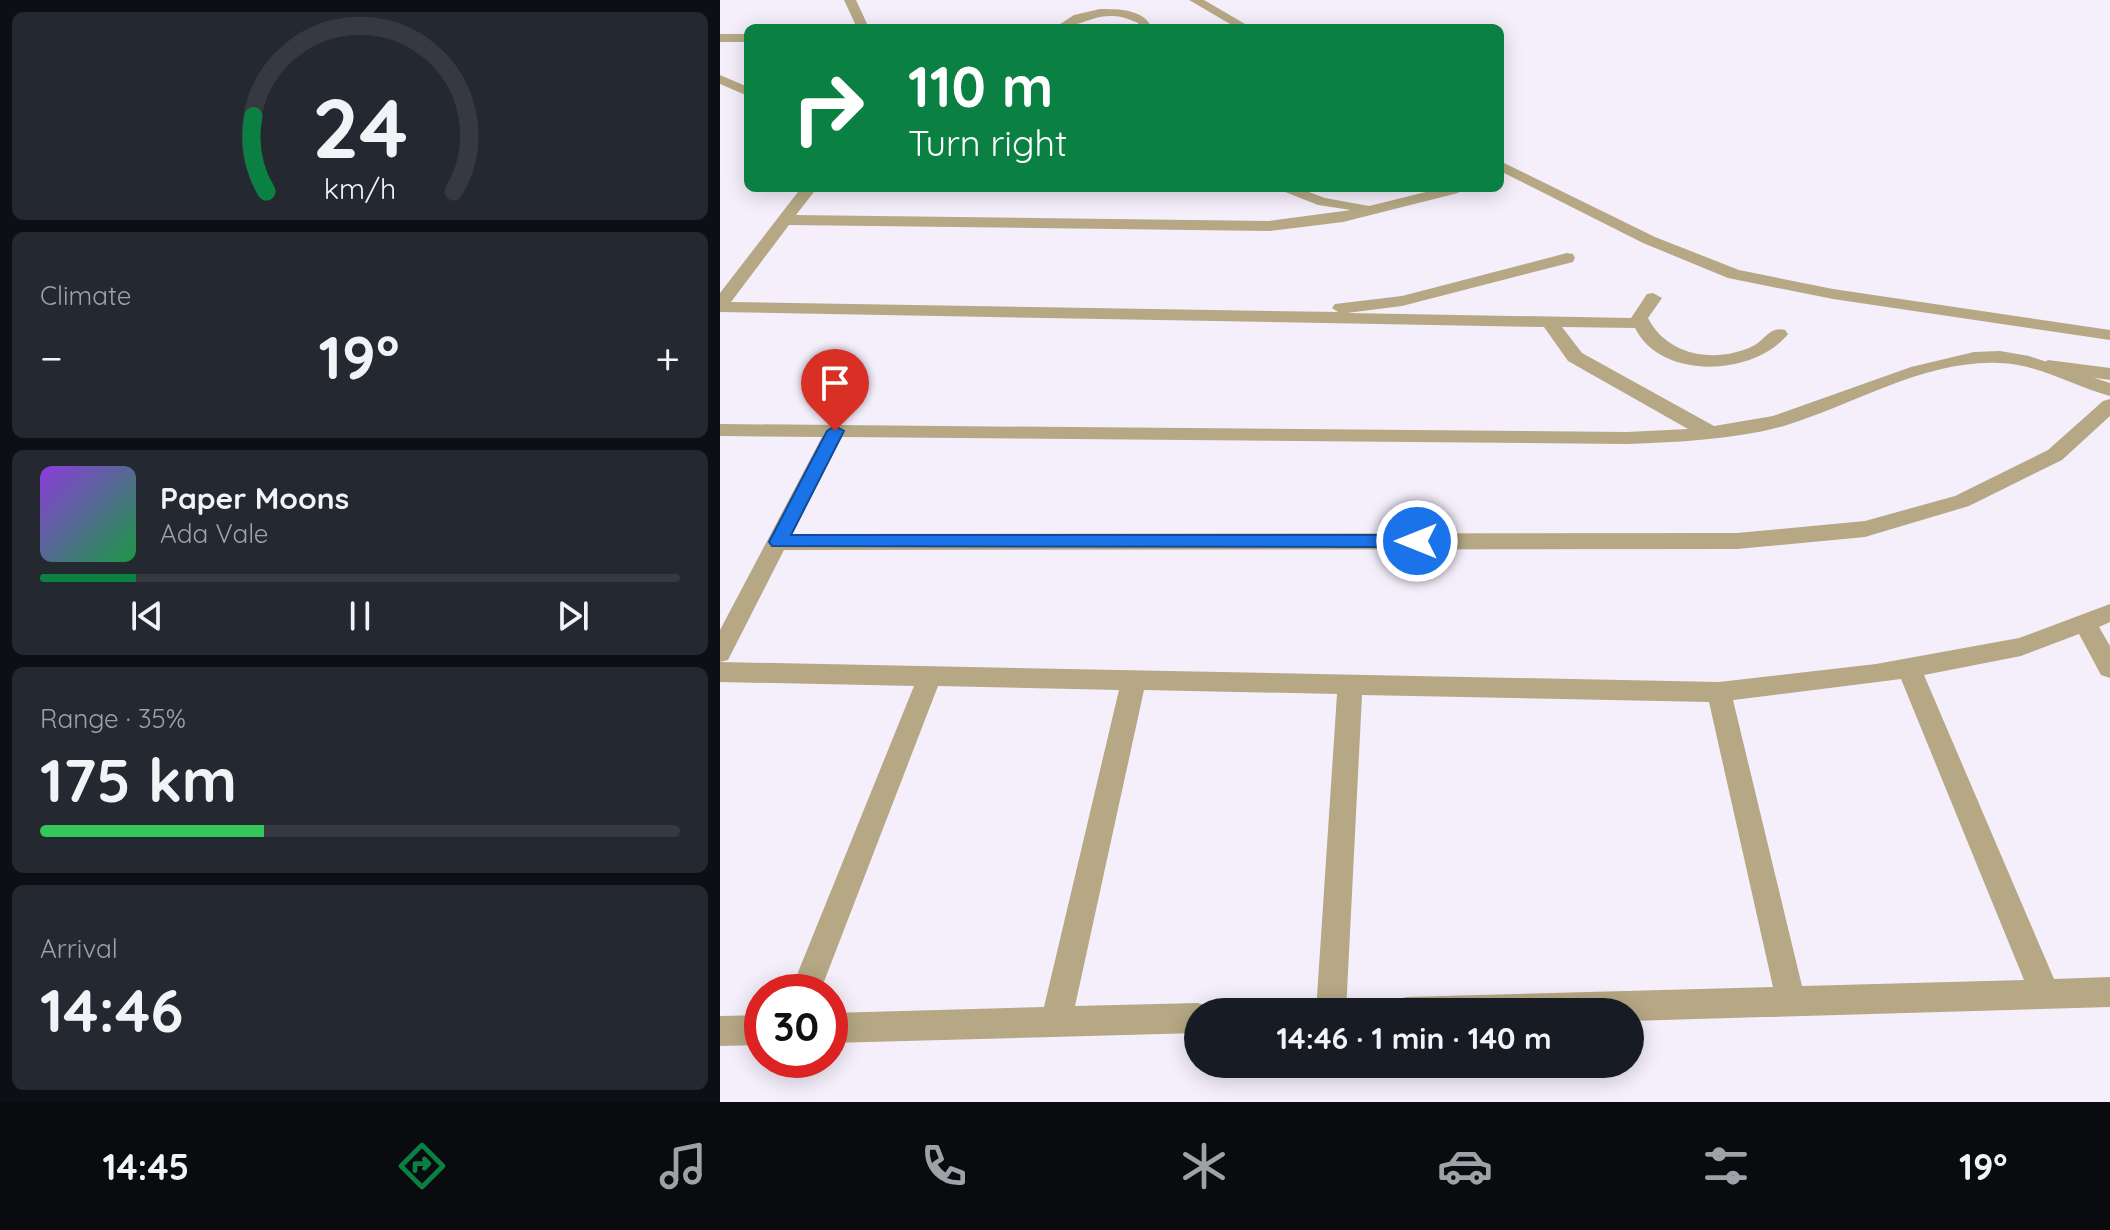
<!DOCTYPE html>
<meta charset="utf-8">
<style>
body{margin:0;font-family:Quicksand,sans-serif;background:#242831;color:#f1f3f6;height:100vh;display:flex;flex-direction:column;font-size:30px;white-space:nowrap}
*{box-sizing:border-box;margin:0}
p{font-size:26px;color:#9ea1a6}
.icon{flex:none;width:44px;height:44px;fill:none;stroke:currentColor;stroke-width:2;stroke-linecap:round;stroke-linejoin:round}
.map{position:relative;flex:1;overflow:hidden}
.details{display:flex;flex-direction:column;gap:12px;padding:12px;background:#0d0f14;width:720px}
.details>*{flex:none}
.top-card{position:absolute;left:24px;top:24px;width:760px;height:168px;border-radius:12px;box-shadow:0 4px 20px #0003;background:#0b8043;color:#fff;overflow:hidden}
.speed{position:absolute;left:24px;top:974px;display:flex;gap:16px;font-size:40px;font-weight:700;text-align:center}
.speed>*{display:grid;place-content:center;width:104px;height:104px;border-radius:50%;background:#171b24;box-shadow:0 4px 20px #0003;line-height:1}
.speed .limit{border:12px solid #d22;background:#fff;color:#111}
.pin{position:absolute;display:grid;place-items:center;width:68px;height:68px;color:#fff;margin:-82px -34px;border-radius:50% 50% 50% 0;rotate:-45deg;box-shadow:0 0 8px #0007}
.pin .icon{rotate:45deg}
.me{position:absolute;width:88px;margin:-44px;rotate:270deg;stroke-linejoin:round;filter:drop-shadow(0 0 6px #0008)}
.turn{display:flex;align-items:center;gap:28px;height:168px;padding:0 32px;font-size:36px}
.turn .icon{width:104px;height:104px;stroke-width:2.5}
.turn b{display:block;font-size:56px;line-height:68px}
.big{font-size:60px;font-weight:700;line-height:1.1}
.details .card{flex:1;display:flex;flex-direction:column;justify-content:center;gap:12px;min-width:0;padding:0 28px;border-radius:12px;background:#242831}
.details .dial{align-items:center;gap:0}
.dial svg{height:208px;overflow:visible;fill:none;stroke:#363941;stroke-width:7;stroke-linecap:round;text-anchor:middle}
.dial text{fill:#f1f3f6;stroke:none}
.song{display:flex;align-items:center;gap:24px}
.cover{width:96px;height:96px;border-radius:12px;background:linear-gradient(135deg,hsl(270 70% 55%),hsl(140 70% 35%))}
.played{height:8px;border-radius:4px;background:linear-gradient(90deg,#0b8043 15%,#363941 15%)}
.keys{display:flex;justify-content:space-around;direction:ltr}
.heat{display:flex;justify-content:space-between;align-items:center;font-size:44px;direction:ltr}
.charge{height:12px;border-radius:6px;background:linear-gradient(90deg,#34c759 35%,#363941 0)}
.trip{position:absolute;left:464px;top:998px;width:460px;height:80px;border-radius:40px;background:#171b24;box-shadow:0 4px 20px #0003;font-weight:700;line-height:80px;text-align:center}
.tabs{display:flex;height:128px;justify-content:space-around;align-items:center;background:#090b0e;color:#9ea1a6}
.tabs .icon{width:56px;height:56px}
.tabs .selected{color:#0b8043}
.tabs b{font-size:36px;color:#f1f3f6}
main{display:flex;flex:1;min-height:0}
.map>svg:first-child{display:block}
.lines{fill:none;stroke-linecap:round;stroke-linejoin:round}
.minor{fill:#b6a884;fill-rule:evenodd}
.tertiary{fill:#b6a884;fill-rule:evenodd}
.route{fill:#1a73e8;stroke:#114b97;stroke-width:2}
</style>
<main>
<section class="details">
<div class="card dial"><svg viewBox="0 0 100 80">
<path d="M14 69A42 42 0 1 1 86 69"/>
<path d="M14 69A42 42 0 0 1 9 40" stroke="#0b8043"/>
<text x="50" y="56" font-size="32" font-weight="700">24</text>
<text x="50" y="72" font-size="11">km/h</text>
</svg></div>
<div class="card"><p>Climate</p>
<div class="heat"><a>−</a><b class="big">19°</b><a>+</a></div>
</div>
<div class="card">
<div class="song"><i class="cover"></i><div><b>Paper Moons</b><p>Ada Vale</p></div></div>
<div class="played"></div>
<div class="keys"><svg class="icon" aria-label="previous" viewBox="0 0 24 24"><path d="M18 5L8 12l10 7zM5 5v14"/></svg><svg class="icon" aria-label="pause" viewBox="0 0 24 24"><path d="M8 5v14M16 5v14"/></svg><svg class="icon" aria-label="next" viewBox="0 0 24 24"><path d="M6 5l10 7-10 7zM19 5v14"/></svg></div>
</div>
<div class="card"><p>Range · 35%</p><b class="big">175 km</b><div class="charge"></div></div>
<div class="card"><p>Arrival</p><b class="big">14:46</b></div>
</section>
<div class="map">
<svg width="1390" height="1102" viewBox="0 0 1390 1102">
<rect width="100%" height="100%" fill="#f5effc"/>
<g class="lines">
<path class="minor" d="M124,0H136L149,28H137Z
M469,0H484L532,28H517Z
M380,9C399,9 424,9 432,28H420L418,23C379,5 367,28 334,28L354,15Z
M0,34H28V42H0Z
M0,75L28,87V96L0,84Z
M780,161L935,237L1019,270L1113,289L1390,330V340L1113,299L1008,278L923,243L780,171Z
M81,188H97L76,215L549,221L631,210L598,205L555,188H578L605,198L649,206L722,188L741,190L738,193L623,222L549,231L69,225L11,302L618,312L612,308L615,304L682,296L847,253L853,254L855,258L853,262L682,306L627,313L911,318L927,294L933,293L942,298L928,318C947,356 996,364 1033,346C1045,340 1050,326 1065,330L1068,334C1035,376 941,381 915,328L842,327L862,353L994,426L1053,416L1191,367L1254,352L1280,351L1309,356L1390,383V396C1353,386 1319,364 1279,363C1204,360 1134,405 1064,426C1013,440 960,442 907,444L122,437L72,534L1017,533L1145,521L1235,496L1328,450L1383,401L1390,399V416L1342,460L1249,506L1145,537L1017,549L64,550L8,660L0,662V630L102,437L0,436V424L907,432L968,429L848,361L824,327L0,312V293Z
M1390,604V622L1379,627L1390,646V678L1381,675L1359,634L1301,656L1204,675L1334,979L1390,977V1007L910,1021V1012H671L675,1001L686,997L1053,987L989,702L642,695L626,1012H596L617,694L424,690L355,1006L478,1003L489,1007L491,1012H478V1033L110,1043V1013L324,1007L399,690L218,686L100,992H70L194,686L0,682V662L999,682L1156,664L1299,638ZM1181,679L1304,980L1082,986L1013,700Z
M42,1015V1045L0,1046V1016Z"/>
<path class="tertiary" d="M1328,360L1390,368V380L1321,370L1319,366Z"/>
</g>
<path class="route" d="M115,426L124,431L71,535H697L706,541L697,547L52,546L49,542L107,431Z"/>
</svg>
<div class="speed"><div class="limit">30</div></div>
<div class="pin" style="left:115px;top:431px;background:#d93025"><svg class="icon" aria-label="arrive" viewBox="0 0 24 24"><path d="M6 21V4h12l-3 4 3 4H6"/></svg></div>
<svg class="me" style="left:697px;top:541px" viewBox="-20 -20 40 40"><circle r="17" fill="#1a73e8" stroke="#fff" stroke-width="3"/><path d="M0-11L8 9 0 5-8 9z" fill="#fff"/></svg>
<div class="trip">14:46 · 1 min · 140 m</div>
<div class="top-card">
<div class="turn"><svg class="icon" aria-label="right" viewBox="0 0 24 24"><path d="M7 20v-9h11M14 6l5 5-5 5"/></svg><div><b>110 m</b>Turn right</div></div>
</div>
</div>
</main>
<nav class="tabs">
<b>14:45</b>
<svg class="icon selected" aria-label="directions" viewBox="0 0 24 24"><path d="M12 3l9 9-9 9-9-9zM9 14v-3h6M13 9l2 2-2 2"/></svg>
<svg class="icon" aria-label="music" viewBox="0 0 24 24"><path d="M9 18V5l10-2v13"/><circle cx="6" cy="18" r="3"/><circle cx="16" cy="16" r="3"/></svg>
<svg class="icon" aria-label="phone" viewBox="0 0 24 24"><path d="M5 4h4l2 5-3 2q2 4 5 5l2-3 5 2v4C11 20 4 13 5 4z"/></svg>
<svg class="icon" aria-label="climate" viewBox="0 0 24 24"><path d="M12 3v18M4 7l16 10M4 17L20 7"/></svg>
<svg class="icon" aria-label="car" viewBox="0 0 24 24"><path d="M5 17H2v-5l4-1 3-4h7l3 4 3 1v5h-3M9 17h6M6 11h13"/><circle cx="7" cy="17" r="2"/><circle cx="17" cy="17" r="2"/></svg>
<svg class="icon" aria-label="filters" viewBox="0 0 24 24"><path d="M4 7h16M4 17h16"/><circle cx="9" cy="7" r="2"/><circle cx="15" cy="17" r="2"/></svg>
<b>19°</b>
</nav>
